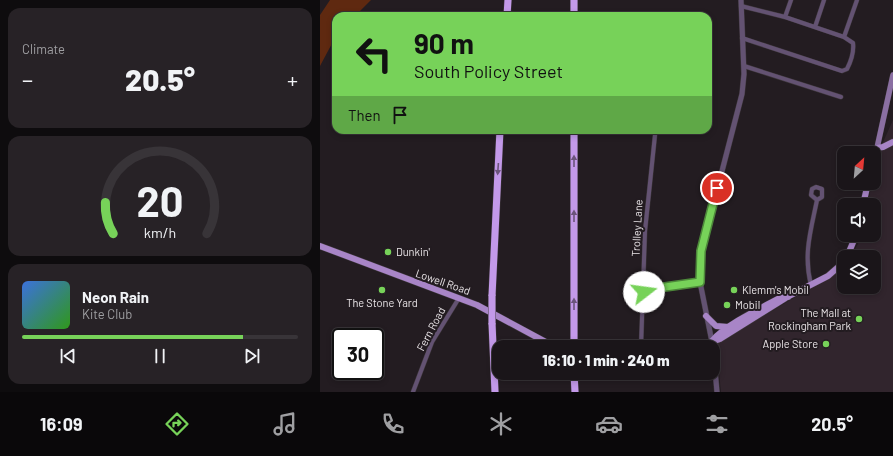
<!DOCTYPE html>
<meta charset="utf-8">
<style>
body{margin:0;font-family:Barlow,sans-serif;background:#272226;color:#f1f3f6;height:100vh;display:flex;flex-direction:column;font-size:15px;white-space:nowrap}
*{box-sizing:border-box;margin:0}
p{font-size:13px;color:#9f9fa2}
.icon{flex:none;width:22px;height:22px;fill:none;stroke:currentColor;stroke-width:2;stroke-linecap:round;stroke-linejoin:round}
.map{position:relative;flex:1;overflow:hidden}
.drawer{display:flex;flex-direction:column;gap:8px;padding:8px;background:#0e0c0e;width:320px}
.drawer>*{flex:none}
.hud{position:absolute;left:12px;top:12px;width:380px;height:122px;border-radius:12px;box-shadow:0 2px 6px #0003,0 0 0 1px #383438;background:#77d259;color:#111;overflow:hidden}
.needle{width:26px;rotate:26deg}
.buttons{position:absolute;left:517px;top:146px;display:grid;gap:8px}
.buttons a{display:grid;place-items:center;width:44px;height:44px;border-radius:8px;background:#1a1519;box-shadow:0 2px 6px #0003,0 0 0 1px #383438;font-size:20px}
.speed{position:absolute;left:12px;top:328px;display:flex;gap:8px;font-size:20px;font-weight:700;text-align:center}
.speed>*{display:grid;place-content:center;width:52px;height:52px;border-radius:50%;background:#1a1519;box-shadow:0 2px 6px #0003,0 0 0 1px #383438;line-height:1}
.speed .limit{border:2px solid #111;border-radius:6px;background:#fff;color:#111}
.pin{position:absolute;display:grid;place-items:center;width:34px;height:34px;color:#fff;margin:-17px;border:2px solid #fff;border-radius:50%;box-shadow:0 1px 4px #0007}
.me{position:absolute;width:44px;margin:-22px;rotate:75deg;stroke-linejoin:round;filter:drop-shadow(0 0 3px #0008)}
.turn{display:flex;align-items:center;gap:14px;height:84px;padding:0 16px;font-size:18px}
.turn .icon{width:52px;height:52px;stroke-width:2.5}
.turn b{display:block;font-size:28px;line-height:34px}
.then{display:flex;align-items:center;height:38px;padding:0 16px;background:#0003;gap:8px;font-size:15px}
.big{font-size:30px;font-weight:800;line-height:1.1}
.drawer .tile{flex:1;display:flex;flex-direction:column;justify-content:center;gap:6px;min-width:0;padding:0 14px;border-radius:12px;background:#272226}
.drawer .dial{align-items:center;gap:0}
.dial svg{height:104px;overflow:visible;fill:none;stroke:#383438;stroke-width:7;stroke-linecap:round;text-anchor:middle}
.dial text{fill:#f1f3f6;stroke:none}
.song{display:flex;align-items:center;gap:12px}
.cover{width:48px;height:48px;border-radius:6px;background:linear-gradient(135deg,hsl(220 70% 55%),hsl(110 70% 35%))}
.played{height:4px;border-radius:2px;background:linear-gradient(90deg,#77d259 80%,#383438 80%)}
.keys{display:flex;justify-content:space-around;direction:ltr}
.heat{display:flex;justify-content:space-between;align-items:center;font-size:22px;direction:ltr}
.trip{position:absolute;left:172px;top:340px;width:228px;height:40px;border-radius:12px;background:#1a1519;box-shadow:0 2px 6px #0003,0 0 0 1px #383438;font-weight:800;line-height:40px;text-align:center}
.tabs{display:flex;height:64px;justify-content:space-around;align-items:center;background:#0a080a;color:#9f9fa2}
.tabs .icon{width:28px;height:28px}
.tabs .current{color:#77d259}
.tabs b{font-size:18px;color:#f1f3f6}
main{display:flex;flex:1;min-height:0}
.map>svg:first-child{display:block}
.built{fill:#31252d}
.green{fill:#5f2910}
.lines{fill:none;stroke-linecap:round;stroke-linejoin:round}
.minor-casing{stroke:#3f383d;stroke-width:5}
.tertiary-casing{stroke:#3f383d;stroke-width:6}
.secondary-casing{stroke:#3f383d;stroke-width:6}
.primary-casing{stroke:#3f383d;stroke-width:7}
.motorway-casing{stroke:#3f383d;stroke-width:8}
.minor{stroke:#635272;stroke-width:4}
.tertiary{stroke:#635272;stroke-width:5}
.secondary{stroke:#8a6fa2;stroke-width:5.5}
.primary{stroke:#a885c7;stroke-width:6}
.motorway{stroke:#c399e9;stroke-width:7}
.motorway-bridge-casing{stroke:#3f383d;stroke-width:8;stroke-linecap:butt}
.motorway-bridge{stroke:#c399e9;stroke-width:7}
.oneway{fill:#6b547b}
.route-casing{stroke:#4d883a;stroke-width:10}
.route{stroke:#77d259;stroke-width:7}
.poi-dot{fill:#77d259;stroke:#231c21;stroke-width:1.5}
.labels{text-anchor:middle;stroke-width:4;stroke-linejoin:round;paint-order:stroke}
.street-label{font-size:11px;fill:#e9e4e7;stroke:#231c21}
.poi-label{font-size:11px;fill:#e9e4e7;stroke:#231c21;text-anchor:start}
</style>
<main>
<section class="drawer">
<div class="tile"><p>Climate</p>
<div class="heat"><a>−</a><b class="big">20.5°</b><a>+</a></div>
</div>
<div class="tile dial"><svg viewBox="0 0 100 80">
<path d="M14 69A42 42 0 1 1 86 69"/>
<path d="M14 69A42 42 0 0 1 8 45" stroke="#77d259"/>
<text x="50" y="56" font-size="32" font-weight="700">20</text>
<text x="50" y="72" font-size="11">km/h</text>
</svg></div>
<div class="tile">
<div class="song"><i class="cover"></i><div><b>Neon Rain</b><p>Kite Club</p></div></div>
<div class="played"></div>
<div class="keys"><svg class="icon" aria-label="previous" viewBox="0 0 24 24"><path d="M18 5L8 12l10 7zM5 5v14"/></svg><svg class="icon" aria-label="pause" viewBox="0 0 24 24"><path d="M8 5v14M16 5v14"/></svg><svg class="icon" aria-label="next" viewBox="0 0 24 24"><path d="M6 5l10 7-10 7zM19 5v14"/></svg></div>
</div>
</section>
<div class="map">
<svg width="573" height="392" viewBox="0 0 573 392">
<rect width="100%" height="100%" fill="#231c21"/>
<path class="built" d="M573,120V392H401L396,344L516,273L524,265V287H554V257H530L538,244L540,235H554V205H547L552,183H554V174L559,151Z"/>
<path class="green" d="M10,0H51L35,16H16V36L0,66V15Z"/>
<g class="lines">
<g class="minor-casing">
<path id="minor" d="M421,6L465,17L524,37L537,0
M465,17L471,0
M495,27L504,0
M422,38L522,71L527,69C531,61 534,51 533,43L524,37
M424,66L521,97
M491,285C483,254 491,230 497,200L502,197V189L496,187L492,189L491,195L497,200
M324,290L380,282
M321,347L325,231L335,135
M93,392L112,342L139,298"/>
</g>
<g class="tertiary-casing">
<path id="tertiary" d="M393,347L380,282V256L422,94L424,74L421,0
M393,347L397,392"/>
</g>
<g class="secondary-casing">
<path id="secondary" d="M557,148L573,75"/>
</g>
<g class="primary-casing">
<path id="primary" d="M554,159L557,148L563,147L573,142
M543,205L548,183
M0,246L157,305L235,347
M527,257L536,235
M386,316L396,326L408,327
M392,341C405,325 441,308 460,298L468,297
M378,347L400,339L469,296L508,276L524,262
M294,373H319"/>
</g>
<g class="motorway-casing">
<path id="motorway" d="M254,0V16
M187,16L188,0
M254,130V347
M172,296L180,130
M172,323L175,392
M254,373L255,392"/>
</g>
<use href="#minor" class="minor"/>
<use href="#tertiary" class="tertiary"/>
<use href="#secondary" class="secondary"/>
<use href="#primary" class="primary"/>
<use href="#motorway" class="motorway"/>
<g class="motorway-bridge-casing">
<path id="motorway-bridge" d="M172,296V323"/>
</g>
<use href="#motorway-bridge" class="motorway-bridge"/>
</g>
<defs><path id="oneway-solid" d="M-6-.8H1V-3.2L6.5 0L1 3.2V.8H-6Z"/></defs>
<g class="oneway">
<use href="#oneway-solid" transform="translate(254 161) rotate(-90)"/>
<use href="#oneway-solid" transform="translate(178 169) rotate(94)"/>
<use href="#oneway-solid" transform="translate(254 216) rotate(-90)"/>
<use href="#oneway-solid" transform="translate(254 304) rotate(-90)"/>
</g>
<g class="lines">
<g class="route-casing">
<path id="route" d="M324,292V290L380,282L381,251L397,188"/>
</g>
<use href="#route" class="route"/>
</g>
<g class="poi-dot">
<circle cx="68" cy="252" r="4"/>
<circle cx="62" cy="290" r="4"/>
<circle cx="414" cy="290" r="4"/>
<circle cx="407" cy="305" r="4"/>
<circle cx="539" cy="319" r="4"/>
<circle cx="506" cy="344" r="4"/>
</g>
<g class="labels">
<g class="street-label">
<text transform="translate(317 228) rotate(-87)" y="4">Trolley Lane</text>
<text transform="translate(123 282) rotate(19)" y="4">Lowell Road</text>
<text transform="translate(111 329) rotate(-62)" y="4">Fern Road</text>
</g>
<g class="poi-label">
<text x="76" y="256">Dunkin'</text>
<text x="422" y="294">Klemm's Mobil</text>
<text x="62" y="307" text-anchor="middle">The Stone Yard</text>
<text x="415" y="309">Mobil</text>
<text x="531" y="317" text-anchor="end">The Mall at<tspan x="531" dy="13">Rockingham Park</tspan></text>
<text x="498" y="348" text-anchor="end">Apple Store</text>
</g>
</g>
</svg>
<div class="buttons">
<a><svg class="needle" viewBox="-14 -14 28 28"><path d="M0-13l5 13h-10z" fill="#e53935"/><path d="M0 13l5-13h-10z" fill="#9f9fa2"/></svg></a>
<a><svg class="icon" aria-label="sound" viewBox="0 0 24 24"><path d="M4 9h4l5-4v14l-5-4H4zM17 9q2 3 0 6"/></svg></a>
<a><svg class="icon" aria-label="layers" viewBox="0 0 24 24"><path d="M12 4l9 5-9 5-9-5zM3 14l9 5 9-5"/></svg></a>
</div>
<div class="speed"><div class="limit">30</div></div>
<div class="pin" style="left:397px;top:188px;background:#d93025"><svg class="icon" aria-label="arrive" viewBox="0 0 24 24"><path d="M6 21V4h12l-3 4 3 4H6"/></svg></div>
<svg class="me" style="left:324px;top:292px" viewBox="-20 -20 40 40"><circle r="19" fill="#fff"/><path d="M0-13L10 11 0 6-10 11z" fill="#77d259"/></svg>
<div class="trip">16:10 · 1 min · 240 m</div>
<div class="hud">
<div class="turn"><svg class="icon" aria-label="left" viewBox="0 0 24 24"><path d="M17 20v-9H6M10 6l-5 5 5 5"/></svg><div><b>90 m</b>South Policy Street</div></div>
<div class="then">Then<svg class="icon" aria-label="arrive" viewBox="0 0 24 24"><path d="M6 21V4h12l-3 4 3 4H6"/></svg></div>
</div>
</div>
</main>
<nav class="tabs">
<b>16:09</b>
<svg class="icon current" aria-label="directions" viewBox="0 0 24 24"><path d="M12 3l9 9-9 9-9-9zM9 14v-3h6M13 9l2 2-2 2"/></svg>
<svg class="icon" aria-label="music" viewBox="0 0 24 24"><path d="M9 18V5l10-2v13"/><circle cx="6" cy="18" r="3"/><circle cx="16" cy="16" r="3"/></svg>
<svg class="icon" aria-label="phone" viewBox="0 0 24 24"><path d="M5 4h4l2 5-3 2q2 4 5 5l2-3 5 2v4C11 20 4 13 5 4z"/></svg>
<svg class="icon" aria-label="climate" viewBox="0 0 24 24"><path d="M12 3v18M4 7l16 10M4 17L20 7"/></svg>
<svg class="icon" aria-label="car" viewBox="0 0 24 24"><path d="M5 17H2v-5l4-1 3-4h7l3 4 3 1v5h-3M9 17h6M6 11h13"/><circle cx="7" cy="17" r="2"/><circle cx="17" cy="17" r="2"/></svg>
<svg class="icon" aria-label="filters" viewBox="0 0 24 24"><path d="M4 7h16M4 17h16"/><circle cx="9" cy="7" r="2"/><circle cx="15" cy="17" r="2"/></svg>
<b>20.5°</b>
</nav>
